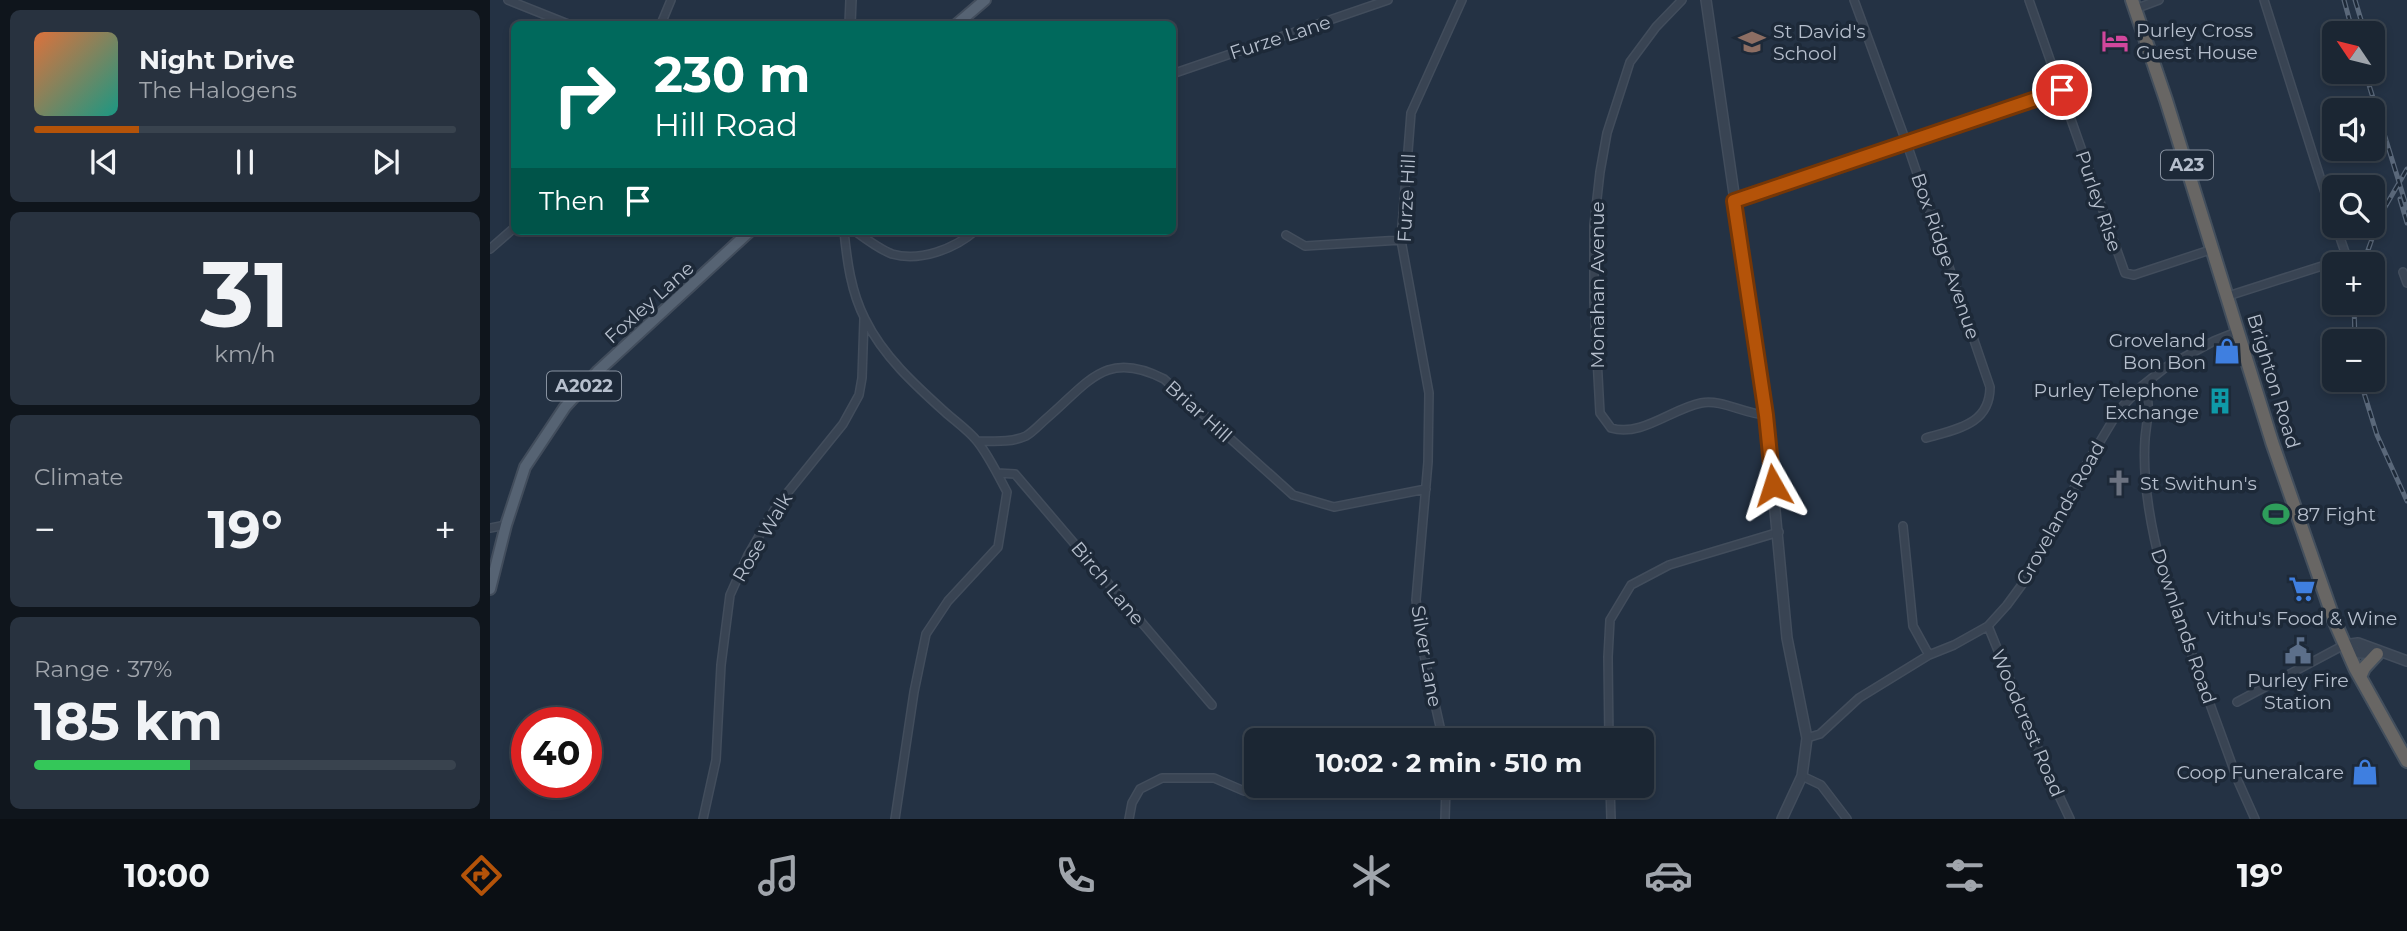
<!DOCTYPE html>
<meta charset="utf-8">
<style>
body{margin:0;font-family:Montserrat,sans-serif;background:#28323f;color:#f1f3f6;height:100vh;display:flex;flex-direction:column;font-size:26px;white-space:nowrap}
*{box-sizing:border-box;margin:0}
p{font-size:23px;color:#a0a5ac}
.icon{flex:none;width:38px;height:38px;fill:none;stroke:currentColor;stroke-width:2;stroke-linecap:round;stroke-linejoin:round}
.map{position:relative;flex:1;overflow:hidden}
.panel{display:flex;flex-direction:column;gap:10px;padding:10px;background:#0f151c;width:490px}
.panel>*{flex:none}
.guide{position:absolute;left:21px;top:21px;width:665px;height:214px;border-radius:10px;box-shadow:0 4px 10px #0003,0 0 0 2px #39434e;background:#00695c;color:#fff;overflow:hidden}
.needle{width:46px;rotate:305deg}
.fabs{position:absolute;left:1832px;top:21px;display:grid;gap:14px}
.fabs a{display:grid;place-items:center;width:63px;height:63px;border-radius:10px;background:#1b2633;box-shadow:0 4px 10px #0003,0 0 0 2px #39434e;font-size:35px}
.speed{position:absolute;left:21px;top:707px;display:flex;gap:14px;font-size:35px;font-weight:700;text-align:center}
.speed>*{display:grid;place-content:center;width:91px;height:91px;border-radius:50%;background:#1b2633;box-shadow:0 4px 10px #0003,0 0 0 2px #39434e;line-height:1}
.speed .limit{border:10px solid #d22;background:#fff;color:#111}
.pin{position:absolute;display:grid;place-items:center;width:60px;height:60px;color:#fff;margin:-30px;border:4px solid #fff;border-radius:50%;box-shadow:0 2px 7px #0007}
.me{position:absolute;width:77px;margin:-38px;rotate:354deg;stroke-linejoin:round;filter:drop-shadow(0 0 5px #0008)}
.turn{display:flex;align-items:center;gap:24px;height:147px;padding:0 28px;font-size:32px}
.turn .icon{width:91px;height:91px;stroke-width:2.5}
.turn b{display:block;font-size:49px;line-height:60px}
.then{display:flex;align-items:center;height:66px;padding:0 28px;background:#0003;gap:14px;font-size:26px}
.big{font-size:52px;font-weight:700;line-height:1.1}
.panel .widget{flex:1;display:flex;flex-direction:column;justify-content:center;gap:10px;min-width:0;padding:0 24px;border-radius:10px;background:#28323f}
.panel .dial{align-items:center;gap:0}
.dial b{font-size:91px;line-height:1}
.song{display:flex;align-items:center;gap:21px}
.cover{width:84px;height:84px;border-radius:10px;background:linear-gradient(135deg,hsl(20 70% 55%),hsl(170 70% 35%))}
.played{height:7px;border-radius:4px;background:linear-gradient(90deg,#b45309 25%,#39434e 25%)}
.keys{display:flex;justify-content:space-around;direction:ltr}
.heat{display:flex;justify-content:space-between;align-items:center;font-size:38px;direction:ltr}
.charge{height:10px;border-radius:5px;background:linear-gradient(90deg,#34c759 37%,#39434e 0)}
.trip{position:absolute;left:754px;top:728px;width:410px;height:70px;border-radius:10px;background:#1b2633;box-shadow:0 4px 10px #0003,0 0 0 2px #39434e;font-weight:700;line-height:70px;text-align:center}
.tabs{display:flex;height:112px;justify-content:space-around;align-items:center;background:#0b0f14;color:#a0a5ac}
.tabs .icon{width:49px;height:49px}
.tabs .selected{color:#b45309}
.tabs b{font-size:32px;color:#f1f3f6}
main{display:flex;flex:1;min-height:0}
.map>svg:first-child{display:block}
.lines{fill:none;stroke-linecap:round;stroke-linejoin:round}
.minor-casing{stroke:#424d5c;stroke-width:10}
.tertiary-casing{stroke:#424d5c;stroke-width:12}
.primary-casing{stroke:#424d5c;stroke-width:14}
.trunk-casing{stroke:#434f5d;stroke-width:16}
.minor{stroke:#394453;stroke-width:7}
.tertiary{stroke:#394453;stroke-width:9}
.primary{stroke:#566373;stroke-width:10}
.trunk{stroke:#686664;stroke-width:12}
.rail-casing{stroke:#5a687a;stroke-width:5}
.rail{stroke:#1d2938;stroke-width:2.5;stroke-dasharray:8;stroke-linecap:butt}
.route-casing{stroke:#753606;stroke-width:18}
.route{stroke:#b45309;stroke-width:12}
.labels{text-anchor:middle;stroke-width:7;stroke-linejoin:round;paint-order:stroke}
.shield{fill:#1d2938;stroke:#8892a0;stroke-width:2}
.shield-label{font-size:18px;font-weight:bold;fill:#b6bfcd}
.poi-label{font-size:19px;fill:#b6bfcd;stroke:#1d2938;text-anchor:start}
.street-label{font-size:19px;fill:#b6bfcd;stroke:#1d2938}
</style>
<main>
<section class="panel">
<div class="widget">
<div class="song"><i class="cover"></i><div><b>Night Drive</b><p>The Halogens</p></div></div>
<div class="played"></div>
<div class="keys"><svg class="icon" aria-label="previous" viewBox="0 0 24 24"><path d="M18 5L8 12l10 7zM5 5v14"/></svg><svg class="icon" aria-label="pause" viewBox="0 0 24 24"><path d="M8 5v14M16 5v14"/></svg><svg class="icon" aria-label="next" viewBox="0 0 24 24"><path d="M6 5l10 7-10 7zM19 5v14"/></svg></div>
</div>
<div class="widget dial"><b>31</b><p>km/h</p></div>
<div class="widget"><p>Climate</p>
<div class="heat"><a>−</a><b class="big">19°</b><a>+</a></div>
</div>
<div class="widget"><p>Range · 37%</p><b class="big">185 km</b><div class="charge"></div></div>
</section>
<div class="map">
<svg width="1917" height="819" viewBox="0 0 1917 819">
<rect width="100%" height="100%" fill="#243244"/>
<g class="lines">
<g class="minor-casing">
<path id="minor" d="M18,0L78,24
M1192,0L1166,27L1140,62L1117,133L1110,172L1104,225V302L1110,413L1121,428C1152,437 1181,409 1211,403C1232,399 1254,414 1276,415
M1364,0L1418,147L1500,387C1500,425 1466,429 1436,438
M1539,0L1635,273L1644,275L1723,249
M1774,0L1844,221
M1645,9L1669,0
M171,24L181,0
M682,74L898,0
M1244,201L1572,90
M354,231C357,261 361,292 375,319C393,356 425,385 455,412C465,421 478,430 487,441C499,456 508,475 517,492L508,547L458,601L436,634L424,692L405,819
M365,231C376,239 389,249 402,254C430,262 464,249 485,231
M796,235L815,246L911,240
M0,249L24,228
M1913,272L1917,283
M1738,296L1857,258L1846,226
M1652,386C1663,398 1656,424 1655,439C1652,484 1662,532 1673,575L1748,781L1765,819
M487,441C503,441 520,443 536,436C543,432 550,424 557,418C599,382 616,349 674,379L803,495L844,507L936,489
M507,473L525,474L722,705
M1413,526L1423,626L1439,655
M0,528L16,525
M1498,626L1556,768L1580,819
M1747,702L1854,645
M1317,738L1330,734L1369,698L1439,655L1464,645L1498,626L1517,605L1539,575L1596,465L1629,410L1652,386L1676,367L1724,341L1749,331
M953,740L932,646L926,600L938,462L939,393L911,240L921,113L972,0
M1119,740L1118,657L1120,620L1141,585L1179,565L1289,532
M1312,776L1331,785L1357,819
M1120,786L1121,819
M213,819L226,760L231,665L240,595L258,555L286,507L353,424L369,395L372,378L374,319
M639,819L642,803L650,789L672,778H724L754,791
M955,819L956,786"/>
</g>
<g class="tertiary-casing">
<path id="tertiary" d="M1216,0L1276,415L1297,638L1317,738L1312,776L1292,819
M360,24L361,0
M1854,645L1868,643L1917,661
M1857,652L1889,654"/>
</g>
<g class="primary-casing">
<path id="primary" d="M467,24L495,0
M0,589L16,525L35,467L75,407L107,372L260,231"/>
</g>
<g class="trunk-casing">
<path id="trunk" d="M1642,0L1676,100L1782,442L1844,620L1865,668L1917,761
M1870,677L1874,668L1887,654"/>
</g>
<use href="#minor" class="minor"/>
<use href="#tertiary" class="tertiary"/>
<use href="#primary" class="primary"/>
<use href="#trunk" class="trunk"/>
<g class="rail-casing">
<path id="rail" d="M1854,0L1863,33
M1865,0L1875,33
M1875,72L1917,208
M1910,199L1917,223
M1873,264L1891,214L1917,169
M1864,303L1865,341
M1870,380L1887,435L1917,501"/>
</g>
<use href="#rail" class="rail"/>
</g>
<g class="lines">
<g class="route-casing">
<path id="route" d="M1283,485L1276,415L1244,201L1572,90"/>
</g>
<use href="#route" class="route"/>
</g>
<defs>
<g id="hotel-bare" transform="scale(2.1)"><path d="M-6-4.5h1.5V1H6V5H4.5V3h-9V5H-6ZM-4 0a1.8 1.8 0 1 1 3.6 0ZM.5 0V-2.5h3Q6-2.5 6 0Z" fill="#d1479c" stroke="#1d2938" stroke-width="2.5" paint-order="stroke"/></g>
<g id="school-bare" transform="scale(2.1)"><path d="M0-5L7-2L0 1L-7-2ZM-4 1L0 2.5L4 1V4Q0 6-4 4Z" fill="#8d6e63" stroke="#1d2938" stroke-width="2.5" paint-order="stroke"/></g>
<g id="shop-bare" transform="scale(2.1)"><path d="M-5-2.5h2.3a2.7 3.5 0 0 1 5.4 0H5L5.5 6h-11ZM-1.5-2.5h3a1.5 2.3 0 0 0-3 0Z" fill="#3f7fe0" stroke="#1d2938" stroke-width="2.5" paint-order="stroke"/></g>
<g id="building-bare" transform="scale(2.1)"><path d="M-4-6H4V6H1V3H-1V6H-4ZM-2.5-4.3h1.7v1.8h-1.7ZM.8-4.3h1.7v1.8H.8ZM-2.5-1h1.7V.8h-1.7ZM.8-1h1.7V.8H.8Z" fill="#0f9aa8" stroke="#1d2938" stroke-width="2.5" paint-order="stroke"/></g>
<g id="church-bare" transform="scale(2.1)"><path d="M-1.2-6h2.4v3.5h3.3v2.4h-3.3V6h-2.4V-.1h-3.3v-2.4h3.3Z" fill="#6b7280" stroke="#1d2938" stroke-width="2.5" paint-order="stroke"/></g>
<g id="stadium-bare" transform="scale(2.1)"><path d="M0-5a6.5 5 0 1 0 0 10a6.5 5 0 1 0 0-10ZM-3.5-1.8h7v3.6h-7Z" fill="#2e9e5b" stroke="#1d2938" stroke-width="2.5" paint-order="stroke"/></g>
<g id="supermarket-bare" transform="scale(2.1)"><path d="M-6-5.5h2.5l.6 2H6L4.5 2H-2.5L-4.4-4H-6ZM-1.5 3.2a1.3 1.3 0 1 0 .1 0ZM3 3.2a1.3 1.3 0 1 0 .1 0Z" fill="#3f7fe0" stroke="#1d2938" stroke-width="2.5" paint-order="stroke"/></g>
<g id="civic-bare" transform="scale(2.1)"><path d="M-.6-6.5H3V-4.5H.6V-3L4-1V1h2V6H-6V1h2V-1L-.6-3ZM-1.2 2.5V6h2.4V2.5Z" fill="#5c6f8a" stroke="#1d2938" stroke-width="2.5" paint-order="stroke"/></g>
</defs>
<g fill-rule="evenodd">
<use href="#hotel-bare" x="1625" y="41"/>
<use href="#school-bare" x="1262" y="42"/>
<use href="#shop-bare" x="1737" y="351"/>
<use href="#building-bare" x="1730" y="401"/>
<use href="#church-bare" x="1629" y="483"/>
<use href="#stadium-bare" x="1786" y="514"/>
<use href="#supermarket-bare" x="1812" y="589"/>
<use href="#civic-bare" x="1808" y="651"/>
<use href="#shop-bare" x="1875" y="772"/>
</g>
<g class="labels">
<g class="shield">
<rect x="1671" y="150.5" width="52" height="29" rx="5"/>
<rect x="57" y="371.5" width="74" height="29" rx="5"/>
</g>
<g class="shield-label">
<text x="1697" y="171">A23</text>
<text x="94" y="392">A2022</text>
</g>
<g class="poi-label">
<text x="1646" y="37">Purley Cross<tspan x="1646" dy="22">Guest House</tspan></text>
<text x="1283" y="38">St David's<tspan x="1283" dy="22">School</tspan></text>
<text x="1716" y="347" text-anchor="end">Groveland<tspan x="1716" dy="22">Bon Bon</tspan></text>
<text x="1709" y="397" text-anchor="end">Purley Telephone<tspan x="1709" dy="22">Exchange</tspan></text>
<text x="1650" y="490">St Swithun's</text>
<text x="1807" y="521">87 Fight</text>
<text x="1812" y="625" text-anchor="middle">Vithu's Food &amp; Wine</text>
<text x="1808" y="687" text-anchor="middle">Purley Fire<tspan x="1808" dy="22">Station</tspan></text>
<text x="1854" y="779" text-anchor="end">Coop Funeralcare</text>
</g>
<g class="street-label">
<text transform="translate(790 37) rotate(-18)" y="7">Furze Lane</text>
<text transform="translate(916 198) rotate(-87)" y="7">Furze Hill</text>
<text transform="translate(1609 201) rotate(71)" y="7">Purley Rise</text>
<text transform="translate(1456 256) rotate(71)" y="7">Box Ridge Avenue</text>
<text transform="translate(1107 285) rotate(-90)" y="7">Monahan Avenue</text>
<text transform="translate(159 302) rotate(-42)" y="7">Foxley Lane</text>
<text transform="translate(1784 381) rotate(73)" y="7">Brighton Road</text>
<text transform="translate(709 411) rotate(42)" y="7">Briar Hill</text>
<text transform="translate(1570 513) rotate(-61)" y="7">Grovelands Road</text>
<text transform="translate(272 537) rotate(-60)" y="7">Rose Walk</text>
<text transform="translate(618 583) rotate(50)" y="7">Birch Lane</text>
<text transform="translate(1694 626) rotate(71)" y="7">Downlands Road</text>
<text transform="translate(937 656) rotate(80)" y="7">Silver Lane</text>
<text transform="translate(1538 723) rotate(67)" y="7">Woodcrest Road</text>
</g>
</g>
</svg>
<div class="fabs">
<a><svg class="needle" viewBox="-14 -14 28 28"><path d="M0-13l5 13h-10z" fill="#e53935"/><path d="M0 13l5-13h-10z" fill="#a0a5ac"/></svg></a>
<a><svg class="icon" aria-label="sound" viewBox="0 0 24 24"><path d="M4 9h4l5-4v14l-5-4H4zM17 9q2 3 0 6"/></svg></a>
<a><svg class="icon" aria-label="search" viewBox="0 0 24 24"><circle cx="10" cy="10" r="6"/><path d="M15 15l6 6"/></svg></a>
<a>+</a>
<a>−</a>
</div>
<div class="speed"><div class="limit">40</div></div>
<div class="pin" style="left:1572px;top:90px;background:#d93025"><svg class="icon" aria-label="arrive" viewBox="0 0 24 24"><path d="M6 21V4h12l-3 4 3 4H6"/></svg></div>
<svg class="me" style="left:1283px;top:485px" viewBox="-20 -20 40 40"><path d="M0-17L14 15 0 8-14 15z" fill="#b45309" stroke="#fff" stroke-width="4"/></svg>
<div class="trip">10:02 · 2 min · 510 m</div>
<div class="guide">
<div class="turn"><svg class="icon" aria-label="right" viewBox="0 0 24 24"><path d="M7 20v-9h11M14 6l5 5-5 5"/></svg><div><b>230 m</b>Hill Road</div></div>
<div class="then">Then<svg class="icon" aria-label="arrive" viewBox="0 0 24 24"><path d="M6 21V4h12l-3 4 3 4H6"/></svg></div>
</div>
</div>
</main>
<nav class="tabs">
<b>10:00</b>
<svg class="icon selected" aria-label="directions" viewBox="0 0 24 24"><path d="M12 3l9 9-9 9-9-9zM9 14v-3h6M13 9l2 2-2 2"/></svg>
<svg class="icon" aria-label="music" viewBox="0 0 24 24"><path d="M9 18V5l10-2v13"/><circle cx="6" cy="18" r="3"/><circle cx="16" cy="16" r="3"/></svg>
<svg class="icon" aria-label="phone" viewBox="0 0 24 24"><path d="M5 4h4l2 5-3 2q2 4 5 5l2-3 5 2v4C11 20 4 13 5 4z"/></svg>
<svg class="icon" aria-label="climate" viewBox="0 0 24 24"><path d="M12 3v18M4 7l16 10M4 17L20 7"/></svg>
<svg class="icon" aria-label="car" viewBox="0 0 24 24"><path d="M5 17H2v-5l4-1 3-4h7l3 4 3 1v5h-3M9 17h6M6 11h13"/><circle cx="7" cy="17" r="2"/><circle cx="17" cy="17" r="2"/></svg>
<svg class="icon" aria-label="filters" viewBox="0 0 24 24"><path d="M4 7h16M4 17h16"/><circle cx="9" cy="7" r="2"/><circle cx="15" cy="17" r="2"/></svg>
<b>19°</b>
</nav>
